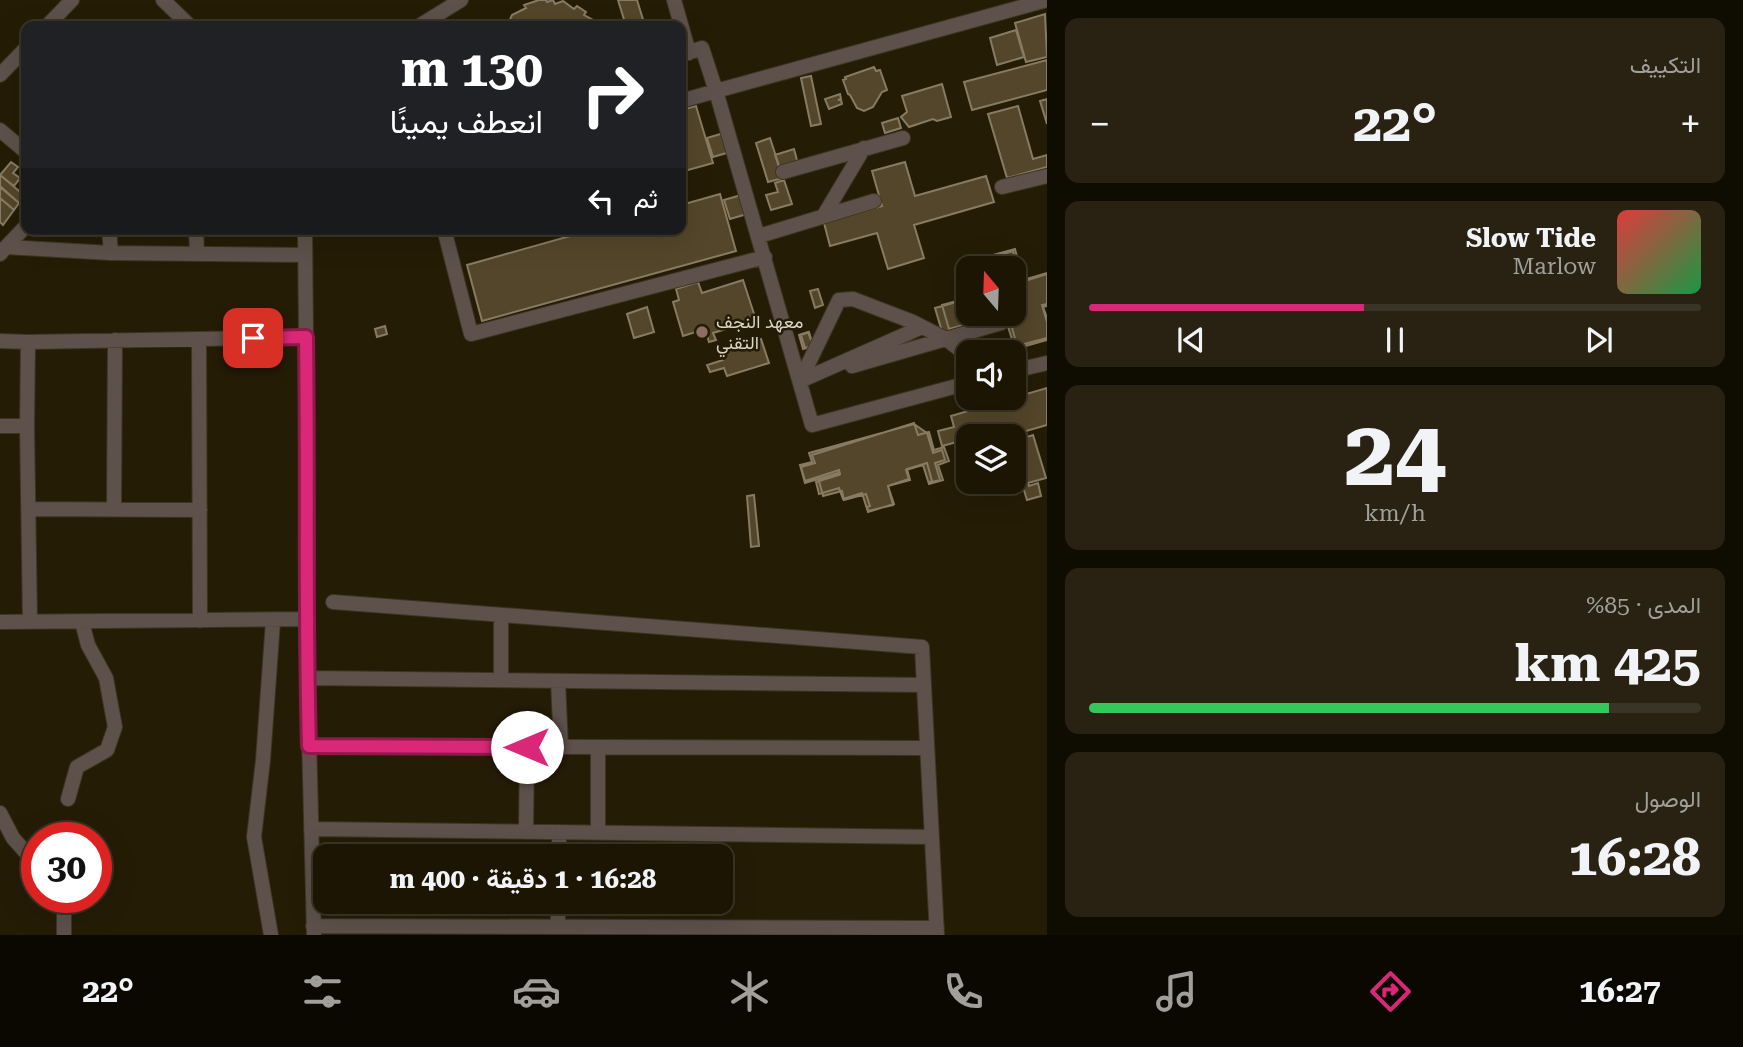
<!DOCTYPE html>
<html lang="ar">
<meta charset="utf-8">
<style>
body{margin:0;font-family:"Roboto Serif",Vazirmatn,serif;background:#292213;color:#f1f3f6;direction:rtl;height:100vh;display:flex;flex-direction:column;font-size:26px;white-space:nowrap}
*{box-sizing:border-box;margin:0}
p{font-size:23px;color:#a09f9a}
.icon{flex:none;width:38px;height:38px;fill:none;stroke:currentColor;stroke-width:2;stroke-linecap:round;stroke-linejoin:round}
.map{position:relative;flex:1;overflow:hidden;direction:ltr}
.side{display:flex;flex-direction:column;gap:18px;padding:18px;background:#0f0c02;width:696px}
.side>*{flex:none}
.guide{position:absolute;left:21px;top:21px;width:665px;height:214px;border-radius:14px;box-shadow:0 7px 28px #0002,0 0 0 2px #3a3426;direction:rtl;background:#202124;color:#fff;overflow:hidden}
.needle{width:46px;rotate:341deg}
.controls{position:absolute;left:956px;top:256px;display:grid;gap:14px}
.controls a{display:grid;place-items:center;width:70px;height:70px;border-radius:14px;background:#1c1504;box-shadow:0 7px 28px #0002,0 0 0 2px #3a3426;font-size:35px}
.speed{position:absolute;left:21px;top:822px;display:flex;gap:14px;font-size:35px;font-weight:700;text-align:center}
.speed>*{display:grid;place-content:center;width:91px;height:91px;border-radius:50%;background:#1c1504;box-shadow:0 7px 28px #0002,0 0 0 2px #3a3426;line-height:1}
.speed .limit{border:10px solid #d22;background:#fff;color:#111}
.pin{position:absolute;display:grid;place-items:center;width:60px;height:60px;color:#fff;margin:-30px;border-radius:14px;box-shadow:0 4px 10px #0006}
.me{position:absolute;width:77px;margin:-38px;rotate:270deg;stroke-linejoin:round;filter:drop-shadow(0 0 5px #0008)}
.turn{display:flex;align-items:center;gap:24px;height:147px;padding:0 28px;font-size:32px}
.turn .icon{width:91px;height:91px;stroke-width:2.5}
.turn b{display:block;font-size:49px;line-height:60px}
.then{display:flex;align-items:center;height:66px;padding:0 28px;background:#0003;gap:14px;font-size:26px}
.big{font-size:52px;font-weight:700;line-height:1.1}
.side .card{flex:1;display:flex;flex-direction:column;justify-content:center;gap:10px;min-width:0;padding:0 24px;border-radius:14px;background:#292213}
.side .dial{align-items:center;gap:0}
.dial b{font-size:91px;line-height:1}
.song{display:flex;align-items:center;gap:21px}
.cover{width:84px;height:84px;border-radius:10px;background:linear-gradient(135deg,hsl(0 70% 55%),hsl(140 70% 35%))}
.played{height:7px;border-radius:4px;background:linear-gradient(90deg,#db2777 45%,#3a3426 45%)}
.keys{display:flex;justify-content:space-around;direction:ltr}
.heat{display:flex;justify-content:space-between;align-items:center;font-size:38px;direction:ltr}
.charge{height:10px;border-radius:5px;background:linear-gradient(90deg,#34c759 85%,#3a3426 0)}
.trip{position:absolute;left:313px;top:844px;width:420px;height:70px;border-radius:14px;background:#1c1504;box-shadow:0 7px 28px #0002,0 0 0 2px #3a3426;font-weight:700;line-height:70px;text-align:center;direction:rtl}
.dock{display:flex;height:112px;justify-content:space-around;align-items:center;background:#0b0802;color:#a09f9a}
.dock .icon{width:49px;height:49px}
.dock .on{color:#db2777}
.dock b{font-size:32px;color:#f1f3f6}
main{display:flex;flex:1;min-height:0}
.map>svg:first-child{display:block}
.building{fill:#53462a;stroke:#877c63;stroke-width:2}
.lines{fill:none;stroke-linecap:round;stroke-linejoin:round}
.minor-casing{stroke:#3e3621;stroke-width:16}
.minor{stroke:#5e514b;stroke-width:14}
.route-casing{stroke:#8e194d;stroke-width:18}
.route{stroke:#db2777;stroke-width:12}
.education-dot{fill:#8d6e63;stroke:#251c06;stroke-width:2.5}
.labels{text-anchor:middle;stroke-width:5;stroke-linejoin:round;paint-order:stroke}
.poi-label{font-size:18px;fill:#dbd5c8;stroke:#251c06;text-anchor:start}
</style>
<main>
<section class="side">
<div class="card"><p>التكييف</p>
<div class="heat"><a>−</a><b class="big">22°</b><a>+</a></div>
</div>
<div class="card">
<div class="song"><i class="cover"></i><div><b>Slow Tide</b><p>Marlow</p></div></div>
<div class="played"></div>
<div class="keys"><svg class="icon" aria-label="previous" viewBox="0 0 24 24"><path d="M18 5L8 12l10 7zM5 5v14"/></svg><svg class="icon" aria-label="pause" viewBox="0 0 24 24"><path d="M8 5v14M16 5v14"/></svg><svg class="icon" aria-label="next" viewBox="0 0 24 24"><path d="M6 5l10 7-10 7zM19 5v14"/></svg></div>
</div>
<div class="card dial"><b>24</b><p>km/h</p></div>
<div class="card"><p>المدى · 85%</p><b class="big">425 km</b><div class="charge"></div></div>
<div class="card"><p>الوصول</p><b class="big">16:28</b></div>
</section>
<div class="map">
<svg width="1047" height="935" viewBox="0 0 1047 935">
<rect width="100%" height="100%" fill="#251c06"/>
<path class="building" d="M539,0H546L547,2L553,0L555,4L563,1L574,9L577,6L586,12L584,15L593,20L592,22L596,25L507,26L512,15L526,8L524,5Z
M618,0H637L645,26H626Z
M1045,14L1047,57L1026,62L1015,23Z
M1016,30L1024,57L997,65L990,38Z
M1047,60V90L972,110L964,82Z
M874,67L876,71L880,70L887,90L882,92L873,107L864,111L857,108L850,95L848,94L843,80L846,79L845,77Z
M811,76L821,124L811,126L801,78Z
M942,84L951,117L937,121L933,119L909,127L901,117L907,112L902,96Z
M840,94L841,99L838,100H841L842,104L829,109L825,99Z
M1047,99V124L1040,101Z
M696,106L713,163L681,172V110Z
M1018,106L1033,159L1047,155V167L1007,178L988,114Z
M898,118L901,128L885,133L882,123Z
M724,133L730,152L713,157L707,138Z
M770,138L783,178L768,182L756,143Z
M794,149L798,164L780,170L775,155Z
M11,162L18,167L13,173L20,178L14,186L0,175Z
M905,162L915,196L986,176L994,202L914,225L924,258L888,269L877,233L830,246L824,223L882,206L872,171Z
M0,175L25,196L19,203L0,186Z
M784,180L792,204L771,210L766,195L778,192L775,183Z
M0,187L19,203L14,210L0,198Z
M720,194L736,251L482,321L467,265L595,229H681V205Z
M741,195L747,214L730,219L724,200Z
M0,198L14,210L3,225L0,222Z
M156,229H190V232H155Z
M1015,249L1023,280L1047,273V304L1042,305L1047,322V338L1017,346L1008,313H1013V268H985L982,258Z
M1013,251L1022,282L1047,274V306L1043,307L1047,318V340L1015,349L1005,317L943,335L935,308L968,299V313H1013V268H981L979,261Z
M743,280L756,320L713,333L716,340L709,342L705,329L683,336L673,302L679,300L676,289L698,282L702,293Z
M818,289L823,305L815,308L810,291Z
M968,298V313H1007L949,329L942,305Z
M647,307L654,332L634,338L627,314Z
M385,326L387,334L377,337L375,329Z
M808,332L813,346L803,349L799,335Z
M809,332L813,346L805,348L801,335Z
M761,339L769,363L727,376L724,368L710,372L707,365L723,360L721,352Z
M1047,388V425L1026,431L1027,437L1033,435L1046,478L1028,483L1029,486L1038,483L1041,496L1027,500L1023,487L1025,484L1013,488L1012,481L1013,436H968V447L959,450L957,442L942,446L938,431L954,427L951,416Z
M914,423L918,435L929,432L934,450L944,447L949,461L938,465L943,480L929,484L923,465L906,470L909,479L888,486L894,504L868,512L862,493L843,499L839,488L819,494L816,482L840,474L839,470L805,481L801,467L815,463L812,455Z
M914,424L927,433L933,453L942,450L945,460L935,463L940,480L928,483L932,481L927,463L907,469L910,480L888,486L893,505L868,511L867,507L870,506L866,494L844,500L842,491L823,496L819,481L839,475L838,473L805,483L800,465L812,462L809,453Z
M754,495L759,546L751,547L747,496Z"/>
<g class="lines">
<g class="minor-casing">
<path id="minor" d="M163,0L190,26
M674,0L689,53
M47,26L72,0
M419,26L461,0
M681,55L702,48L716,91L681,101
M0,75L26,48
M0,130L26,152
M783,172L903,138
M1002,187L1047,176
M824,215L864,148
M109,229L111,253L305,255
M196,229L197,254
M305,229L308,552L306,619L314,935
M444,229L471,334L765,257
M759,236L874,201
M6,247L26,226
M0,254L6,247L111,253
M922,327L800,381L839,300L853,299L913,322L946,339L968,356
M199,339L200,621
M0,341L28,342
M852,366L1001,323
M1013,371L1047,363
M968,383L812,425L716,91L1047,0
M0,426H27L28,342L306,337
M27,426L30,622
M29,509L200,510
M114,509L115,340
M333,602L922,647L937,935
M501,615V680
M0,622L306,619
M307,678L924,685
M558,681L561,747
M309,746L927,748
M68,799L77,767L107,750L115,727L106,678L88,645L82,622
M0,813L13,838L37,865
M311,829L932,837
M526,832L527,747
M598,833V747
M559,856V832
M313,926L937,928
M558,927V901
M64,935V898
M271,935L254,837L263,760L273,621"/>
</g>
<use href="#minor" class="minor"/>
</g>
<g class="lines">
<g class="route-casing">
<path id="route" d="M253,338L306,337C308,473 305,610 309,746L527,747"/>
</g>
<use href="#route" class="route"/>
</g>
<circle class="education-dot" cx="702" cy="332" r="7"/>
<g class="labels">
<g class="poi-label">
<text x="716" y="328">معهد النجف<tspan x="716" dy="21">التقني</tspan></text>
</g>
</g>
</svg>
<div class="controls">
<a><svg class="needle" viewBox="-14 -14 28 28"><path d="M0-13l5 13h-10z" fill="#e53935"/><path d="M0 13l5-13h-10z" fill="#a09f9a"/></svg></a>
<a><svg class="icon" aria-label="sound" viewBox="0 0 24 24"><path d="M4 9h4l5-4v14l-5-4H4zM17 9q2 3 0 6"/></svg></a>
<a><svg class="icon" aria-label="layers" viewBox="0 0 24 24"><path d="M12 4l9 5-9 5-9-5zM3 14l9 5 9-5"/></svg></a>
</div>
<div class="speed"><div class="limit">30</div></div>
<div class="pin" style="left:253px;top:338px;background:#d93025"><svg class="icon" aria-label="arrive" viewBox="0 0 24 24"><path d="M6 21V4h12l-3 4 3 4H6"/></svg></div>
<svg class="me" style="left:527px;top:747px" viewBox="-20 -20 40 40"><circle r="19" fill="#fff"/><path d="M0-13L10 11 0 6-10 11z" fill="#db2777"/></svg>
<div class="trip">16:28 · 1 دقيقة · 400 m</div>
<div class="guide">
<div class="turn"><svg class="icon" aria-label="right" viewBox="0 0 24 24"><path d="M7 20v-9h11M14 6l5 5-5 5"/></svg><div><b>130 m</b>انعطف يمينًا</div></div>
<div class="then">ثم<svg class="icon" aria-label="left" viewBox="0 0 24 24"><path d="M17 20v-9H6M10 6l-5 5 5 5"/></svg></div>
</div>
</div>
</main>
<nav class="dock">
<b>16:27</b>
<svg class="icon on" aria-label="directions" viewBox="0 0 24 24"><path d="M12 3l9 9-9 9-9-9zM9 14v-3h6M13 9l2 2-2 2"/></svg>
<svg class="icon" aria-label="music" viewBox="0 0 24 24"><path d="M9 18V5l10-2v13"/><circle cx="6" cy="18" r="3"/><circle cx="16" cy="16" r="3"/></svg>
<svg class="icon" aria-label="phone" viewBox="0 0 24 24"><path d="M5 4h4l2 5-3 2q2 4 5 5l2-3 5 2v4C11 20 4 13 5 4z"/></svg>
<svg class="icon" aria-label="climate" viewBox="0 0 24 24"><path d="M12 3v18M4 7l16 10M4 17L20 7"/></svg>
<svg class="icon" aria-label="car" viewBox="0 0 24 24"><path d="M5 17H2v-5l4-1 3-4h7l3 4 3 1v5h-3M9 17h6M6 11h13"/><circle cx="7" cy="17" r="2"/><circle cx="17" cy="17" r="2"/></svg>
<svg class="icon" aria-label="filters" viewBox="0 0 24 24"><path d="M4 7h16M4 17h16"/><circle cx="9" cy="7" r="2"/><circle cx="15" cy="17" r="2"/></svg>
<b>22°</b>
</nav>
